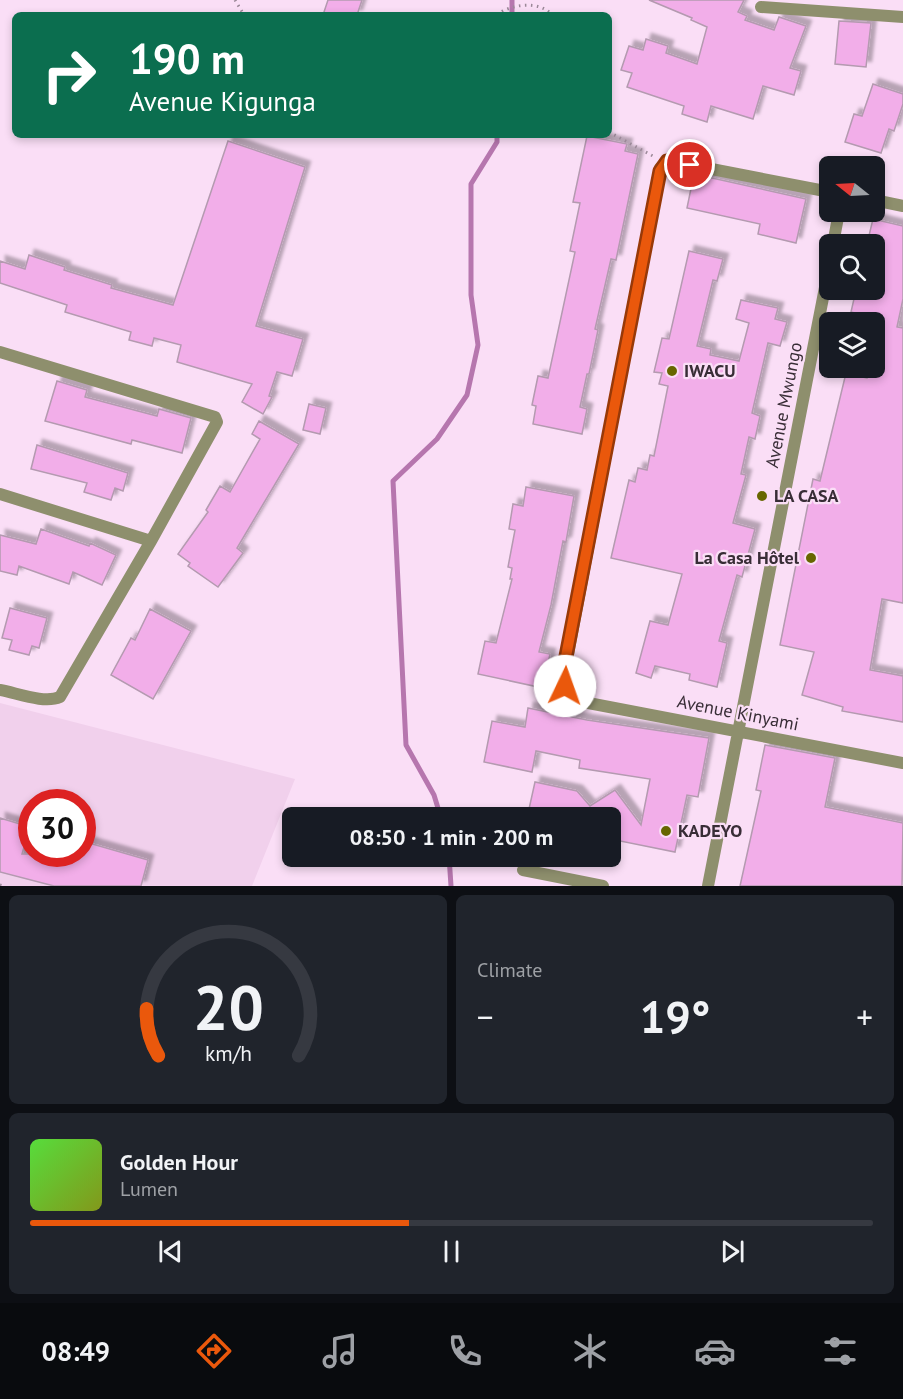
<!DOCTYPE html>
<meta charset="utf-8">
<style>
body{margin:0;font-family:"PT Sans",sans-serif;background:#20242c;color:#f1f3f6;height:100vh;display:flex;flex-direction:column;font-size:22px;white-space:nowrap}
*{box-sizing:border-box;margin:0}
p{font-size:20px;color:#9ea1a6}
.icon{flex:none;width:33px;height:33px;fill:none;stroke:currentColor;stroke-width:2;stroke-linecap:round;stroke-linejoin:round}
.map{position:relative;height:886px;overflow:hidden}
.drawer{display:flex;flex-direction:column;gap:9px;padding:9px;background:#0d0f14;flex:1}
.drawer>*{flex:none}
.guide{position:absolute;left:12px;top:12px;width:600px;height:126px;border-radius:9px;box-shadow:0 3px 9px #0003;background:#0b6e4f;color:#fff;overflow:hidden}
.needle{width:39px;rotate:288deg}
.buttons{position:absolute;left:819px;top:156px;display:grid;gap:12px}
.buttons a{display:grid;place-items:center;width:66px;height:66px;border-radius:9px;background:#171b24;box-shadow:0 3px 9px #0003;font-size:30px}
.speed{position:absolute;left:18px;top:789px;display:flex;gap:12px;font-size:30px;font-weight:700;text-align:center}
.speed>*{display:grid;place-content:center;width:78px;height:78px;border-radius:50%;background:#171b24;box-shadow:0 3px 9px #0003;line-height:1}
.speed .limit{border:9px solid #d22;background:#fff;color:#111}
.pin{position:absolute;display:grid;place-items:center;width:51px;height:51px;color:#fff;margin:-26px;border:3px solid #fff;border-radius:50%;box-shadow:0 2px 6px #0007}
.me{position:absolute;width:66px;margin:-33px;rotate:3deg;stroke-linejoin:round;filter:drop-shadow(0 0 4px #0008)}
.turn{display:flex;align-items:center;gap:21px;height:126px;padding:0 18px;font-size:27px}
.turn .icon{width:78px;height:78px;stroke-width:2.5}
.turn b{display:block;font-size:42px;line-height:51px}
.big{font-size:45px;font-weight:700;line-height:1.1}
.drawer .tile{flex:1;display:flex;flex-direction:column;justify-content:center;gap:9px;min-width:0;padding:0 21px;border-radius:9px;background:#20242c}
.drawer .dial{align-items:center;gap:0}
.dial svg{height:156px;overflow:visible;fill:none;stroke:#363941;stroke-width:7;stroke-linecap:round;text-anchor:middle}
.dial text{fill:#f1f3f6;stroke:none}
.song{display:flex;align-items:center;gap:18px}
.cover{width:72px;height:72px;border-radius:9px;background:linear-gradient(135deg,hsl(110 70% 55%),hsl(70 70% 35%))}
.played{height:6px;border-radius:3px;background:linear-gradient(90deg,#ea580c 45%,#363941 45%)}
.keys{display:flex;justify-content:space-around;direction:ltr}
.heat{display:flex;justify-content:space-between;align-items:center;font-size:33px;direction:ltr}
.drawer .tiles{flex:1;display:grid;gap:9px;grid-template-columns:1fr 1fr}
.tile:last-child{grid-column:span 2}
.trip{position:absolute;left:282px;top:807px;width:339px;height:60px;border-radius:9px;background:#171b24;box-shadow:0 3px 9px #0003;font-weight:700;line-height:60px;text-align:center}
.tabs{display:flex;height:96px;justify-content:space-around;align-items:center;background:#090b0e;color:#9ea1a6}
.tabs .icon{width:42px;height:42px}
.tabs .on{color:#ea580c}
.tabs b{font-size:27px;color:#f1f3f6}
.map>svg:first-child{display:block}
.built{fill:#f1d0ec;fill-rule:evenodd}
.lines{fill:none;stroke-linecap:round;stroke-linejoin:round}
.stream{stroke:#b676ae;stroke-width:5}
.building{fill:#f2aee9;stroke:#b49ab0;stroke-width:1.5;filter:url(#shadow)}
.path{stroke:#9b8898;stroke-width:3;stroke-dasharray:1.5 4.5;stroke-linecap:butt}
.street{stroke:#8e8f6d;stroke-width:12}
.route-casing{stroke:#983908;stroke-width:15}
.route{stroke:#ea580c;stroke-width:10}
.poi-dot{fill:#676600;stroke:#fadef6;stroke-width:2}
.labels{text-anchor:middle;stroke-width:4.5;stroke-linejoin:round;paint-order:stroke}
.poi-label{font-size:18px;font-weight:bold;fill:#382d36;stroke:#fadef6;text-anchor:start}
.street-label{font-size:18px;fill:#382d36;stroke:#fadef6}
</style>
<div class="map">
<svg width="903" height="886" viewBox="0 0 903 886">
<defs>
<filter id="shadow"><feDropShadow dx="5.5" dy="-5.5" stdDeviation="1.5" flood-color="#0004"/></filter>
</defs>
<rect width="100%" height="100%" fill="#fadef6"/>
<path class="built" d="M0,703L295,779L252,886H0ZM32,802H82V854H32Z"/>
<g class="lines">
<path class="stream" d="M512,0V15
M441,818L434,795L406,745L393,481L437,439L467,395L478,345L471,295V184L497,142V135
M449,856L451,886"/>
</g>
<path class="building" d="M328,0H362L357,15H323Z
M649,0H744L738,12L747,16L745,20L774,30L779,17L806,26L790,68L801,71L794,95L763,86L753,119L711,106L707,122L682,114L684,106L627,87L632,73L621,70L629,46L643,50L646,39L668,46L666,53L697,64L707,27L691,20L692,18Z
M839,21L871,23L866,67L835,64Z
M873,84L903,94V104L894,131L889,129L881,153L845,142L854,114L862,116Z
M587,136L627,144L625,151L638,154L616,260L611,259L595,329L598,330L589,374H587L580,407L587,409L582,434L533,424L536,406L532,405L538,376L548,378L575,252L570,251L580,203L573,202Z
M228,141L305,167L256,326L303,339L292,376L277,372L269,396L272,397L263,414L242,402L252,384L177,362L181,345L154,338L152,346L129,340L131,332L65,312L67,305L0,283V261L25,269L29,255L65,267L64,270L112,285L111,288L173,305Z
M694,174L806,199L796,243L758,234L760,224L687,208Z
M873,219L903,226V299L897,327L903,328V603L882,599L870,670L903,676V722L842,711L843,707L802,695L814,652L780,645L813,479L820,481L846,373L867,378L869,368H874V322H857L859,314L851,312L856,290H874V244H867Z
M689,251L723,259L717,281L713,280L697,346L711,349L710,355L739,361L749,323L736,319L741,300L778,308L775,319L787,322L780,346L768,343L752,413L760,416L755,439L749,437L741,474L746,475L733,523L755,529L742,577L737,575L719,641L727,643L717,687L689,680L690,674L655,666L651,678L636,673L650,621L668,625L682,574L611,558L629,480L635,482L638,468L647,470L650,455L654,456L668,386L659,384L662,373L654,372L662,338L669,339Z
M57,381L87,390L85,397L157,416L159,409L191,418L182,453L132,440L131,444L45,421Z
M309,404L326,408L320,434L303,430Z
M259,421L299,444L237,548L243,553L218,587L188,566L190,563L178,554L208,512L206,510L220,486L230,492L260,439L252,434Z
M37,445L128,473L123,491L115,488L111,500L84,492L87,483L31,469Z
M526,487L574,496L566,542L563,541L551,605L539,652L550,654L543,688L478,674L485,641L496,643L512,579H510L512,568L508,567L515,530L509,529L513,504L523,506Z
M41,529L89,546L90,543L116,555L102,585L73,572L69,584L19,566L17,575L0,571V535L36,544Z
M10,608L47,618L39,648L32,646L29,655L9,650L12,640L2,638Z
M150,609L191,631L153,699L111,675L131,638L135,640Z
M528,708L587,720L709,738L698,797L687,795L675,852L610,839V818H527L535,782L577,791L590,806L615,790L641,825L650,779L579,768L580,760L536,751L532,772L484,762L492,721L525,727Z
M765,745L835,758L825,807L903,823L902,886H740L761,791L756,790Z
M0,818L30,827L22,854H82V841L148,860L141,886H54L0,872Z"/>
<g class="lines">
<path class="path" d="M235,0L244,15
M497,15C510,4 540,0 552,15
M609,132L653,156
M0,885L4,886"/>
<path class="street" d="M761,7L903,17
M830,192L670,161L665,163L660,168L563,681L569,693L583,702L903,763
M874,200L903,206
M833,244L839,212
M0,352L215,417L217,422L151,541L60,697C44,704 17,693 0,690
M0,494L151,541
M523,870L603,886
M708,886L830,262"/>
</g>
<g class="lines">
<g class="route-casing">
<path id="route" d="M565,686L562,677L660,171L667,161L690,165"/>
</g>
<use href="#route" class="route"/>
</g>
<g class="poi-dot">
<circle cx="672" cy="371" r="6"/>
<circle cx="762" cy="496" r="6"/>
<circle cx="811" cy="558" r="6"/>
<circle cx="666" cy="831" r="6"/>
</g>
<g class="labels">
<g class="poi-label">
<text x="684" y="377">IWACU</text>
<text x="774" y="502">LA CASA</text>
<text x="799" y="564" text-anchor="end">La Casa Hôtel</text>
<text x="678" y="837">KADEYO</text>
</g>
<g class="street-label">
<text transform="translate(784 405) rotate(-79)" y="6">Avenue Mwungo</text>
<text transform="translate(738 713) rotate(11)" y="6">Avenue Kinyami</text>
</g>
</g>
</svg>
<div class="buttons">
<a><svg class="needle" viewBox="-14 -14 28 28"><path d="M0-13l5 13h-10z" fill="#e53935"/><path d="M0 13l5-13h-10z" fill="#9ea1a6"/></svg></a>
<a><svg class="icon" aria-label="search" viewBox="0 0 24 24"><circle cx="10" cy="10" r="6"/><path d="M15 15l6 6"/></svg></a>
<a><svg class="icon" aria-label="layers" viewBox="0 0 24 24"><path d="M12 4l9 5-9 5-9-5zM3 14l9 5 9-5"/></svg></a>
</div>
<div class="speed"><div class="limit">30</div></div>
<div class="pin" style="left:690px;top:165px;background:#d93025"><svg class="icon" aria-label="arrive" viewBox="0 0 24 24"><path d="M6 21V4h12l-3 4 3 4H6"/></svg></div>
<svg class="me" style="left:565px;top:686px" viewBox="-20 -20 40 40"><circle r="19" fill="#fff"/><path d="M0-13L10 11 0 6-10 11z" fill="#ea580c"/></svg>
<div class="trip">08:50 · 1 min · 200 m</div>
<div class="guide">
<div class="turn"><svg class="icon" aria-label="right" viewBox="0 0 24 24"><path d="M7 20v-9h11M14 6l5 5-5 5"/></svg><div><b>190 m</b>Avenue Kigunga</div></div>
</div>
</div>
<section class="drawer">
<div class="tiles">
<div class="tile dial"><svg viewBox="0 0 100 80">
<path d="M14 69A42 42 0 1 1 86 69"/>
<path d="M14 69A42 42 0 0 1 8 45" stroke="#ea580c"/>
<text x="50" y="56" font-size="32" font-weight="700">20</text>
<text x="50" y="72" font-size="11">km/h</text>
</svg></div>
<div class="tile"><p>Climate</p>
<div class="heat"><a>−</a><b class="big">19°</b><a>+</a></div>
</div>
<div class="tile">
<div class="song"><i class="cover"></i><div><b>Golden Hour</b><p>Lumen</p></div></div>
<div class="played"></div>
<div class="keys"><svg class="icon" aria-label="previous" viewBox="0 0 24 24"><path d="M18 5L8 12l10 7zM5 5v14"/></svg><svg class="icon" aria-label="pause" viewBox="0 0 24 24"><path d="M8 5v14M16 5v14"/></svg><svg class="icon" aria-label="next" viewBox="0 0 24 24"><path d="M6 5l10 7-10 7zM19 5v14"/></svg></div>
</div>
</div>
</section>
<nav class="tabs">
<b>08:49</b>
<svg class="icon on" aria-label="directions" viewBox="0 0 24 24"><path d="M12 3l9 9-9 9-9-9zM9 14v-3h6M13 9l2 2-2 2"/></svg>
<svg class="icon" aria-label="music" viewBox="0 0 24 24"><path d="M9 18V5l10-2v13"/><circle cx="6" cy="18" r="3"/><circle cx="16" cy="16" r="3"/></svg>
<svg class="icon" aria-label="phone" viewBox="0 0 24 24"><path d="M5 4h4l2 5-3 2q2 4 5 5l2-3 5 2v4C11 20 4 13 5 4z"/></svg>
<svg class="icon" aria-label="climate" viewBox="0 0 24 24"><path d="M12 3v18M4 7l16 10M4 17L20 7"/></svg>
<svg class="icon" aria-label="car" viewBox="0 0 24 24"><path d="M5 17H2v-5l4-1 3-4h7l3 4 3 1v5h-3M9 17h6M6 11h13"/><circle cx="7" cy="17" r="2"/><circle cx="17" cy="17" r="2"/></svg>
<svg class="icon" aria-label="filters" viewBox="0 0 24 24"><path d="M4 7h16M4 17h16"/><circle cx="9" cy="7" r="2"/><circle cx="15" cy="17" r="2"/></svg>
</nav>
